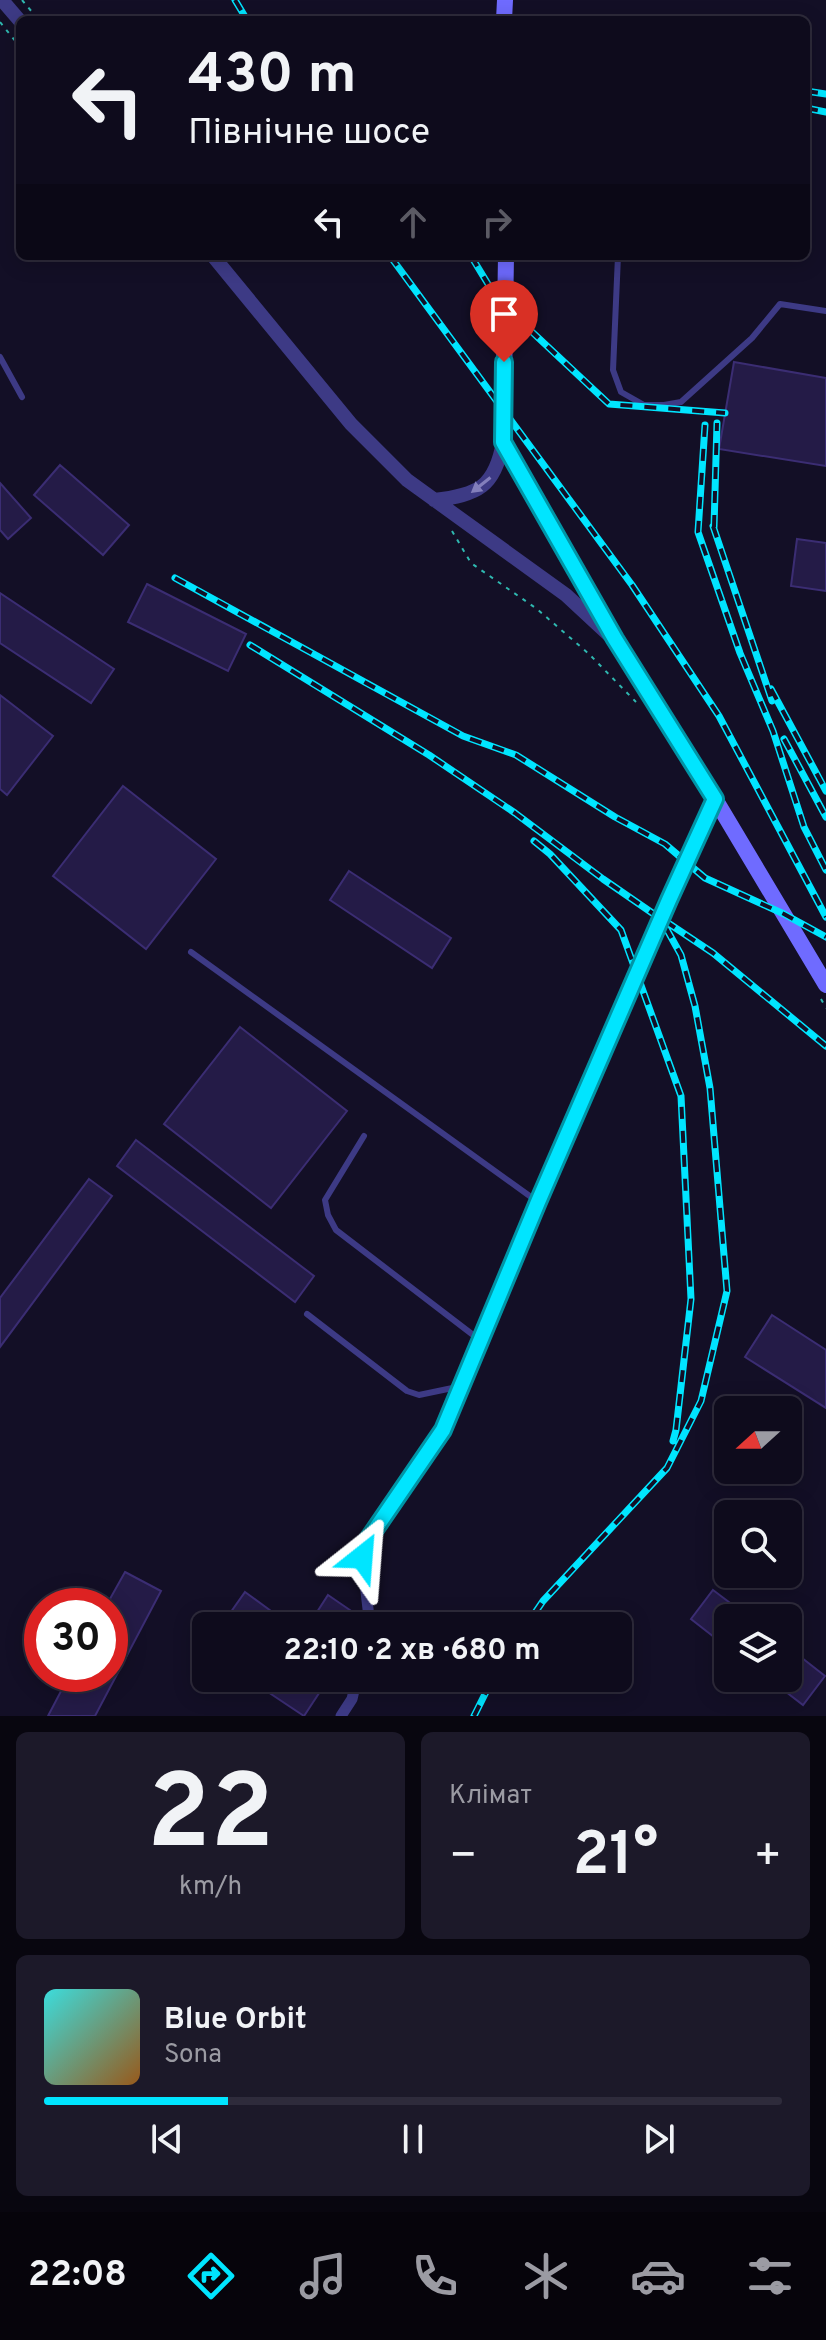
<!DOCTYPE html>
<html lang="uk">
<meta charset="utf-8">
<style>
body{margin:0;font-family:Overpass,sans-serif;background:#1c1929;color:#f1f3f6;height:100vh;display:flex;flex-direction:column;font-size:30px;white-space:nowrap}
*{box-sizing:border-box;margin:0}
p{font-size:26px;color:#9b9ba3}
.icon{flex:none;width:44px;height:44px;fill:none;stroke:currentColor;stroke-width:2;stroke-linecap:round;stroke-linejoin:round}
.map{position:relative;height:1716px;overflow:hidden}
.drawer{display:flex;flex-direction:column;gap:16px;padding:16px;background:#08060f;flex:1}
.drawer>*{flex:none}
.banner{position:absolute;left:16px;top:16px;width:794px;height:244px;border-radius:12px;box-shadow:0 4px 20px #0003,0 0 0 2px #2e2b3b;background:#0e0b1c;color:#f1f3f6;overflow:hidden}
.needle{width:52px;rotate:249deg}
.fabs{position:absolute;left:714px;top:1396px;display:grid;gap:16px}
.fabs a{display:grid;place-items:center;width:88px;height:88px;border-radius:12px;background:#0e0b1c;box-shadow:0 4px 20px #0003,0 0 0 2px #2e2b3b;font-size:40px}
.speed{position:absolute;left:24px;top:1588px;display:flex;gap:16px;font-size:40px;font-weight:700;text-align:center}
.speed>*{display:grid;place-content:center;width:104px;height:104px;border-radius:50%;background:#0e0b1c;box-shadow:0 4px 20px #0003,0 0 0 2px #2e2b3b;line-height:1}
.speed .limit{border:12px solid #d22;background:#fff;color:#111}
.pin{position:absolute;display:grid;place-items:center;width:68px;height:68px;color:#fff;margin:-82px -34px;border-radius:50% 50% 50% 0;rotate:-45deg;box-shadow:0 0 8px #0007}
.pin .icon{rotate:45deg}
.me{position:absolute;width:88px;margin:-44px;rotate:28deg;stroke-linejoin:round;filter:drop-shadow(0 0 6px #0008)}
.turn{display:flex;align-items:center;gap:28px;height:168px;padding:0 40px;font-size:36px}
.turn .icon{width:104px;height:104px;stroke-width:2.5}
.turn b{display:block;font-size:56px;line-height:68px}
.lanes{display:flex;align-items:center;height:76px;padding:0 40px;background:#0003;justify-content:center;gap:40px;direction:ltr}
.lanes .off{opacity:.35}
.big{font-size:60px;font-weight:700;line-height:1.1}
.drawer .card{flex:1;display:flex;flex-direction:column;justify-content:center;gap:12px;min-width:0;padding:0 28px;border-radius:12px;background:#1c1929}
.drawer .dial{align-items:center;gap:0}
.dial b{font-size:104px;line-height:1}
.song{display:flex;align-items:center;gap:24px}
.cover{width:96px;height:96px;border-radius:12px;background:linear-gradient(135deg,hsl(180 70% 55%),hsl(30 70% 35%))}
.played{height:8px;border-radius:4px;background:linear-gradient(90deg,#00e5ff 25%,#2e2b3b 25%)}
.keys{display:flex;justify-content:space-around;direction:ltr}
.heat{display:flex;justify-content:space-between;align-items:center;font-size:44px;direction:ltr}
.drawer .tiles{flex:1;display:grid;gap:16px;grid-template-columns:1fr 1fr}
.card:last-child{grid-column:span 2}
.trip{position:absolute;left:192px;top:1612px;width:440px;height:80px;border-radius:12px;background:#0e0b1c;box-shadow:0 4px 20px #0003,0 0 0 2px #2e2b3b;font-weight:700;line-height:80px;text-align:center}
.tabs{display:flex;height:128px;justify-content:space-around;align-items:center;background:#06040b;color:#9b9ba3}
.tabs .icon{width:56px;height:56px}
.tabs .on{color:#00e5ff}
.tabs b{font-size:36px;color:#f1f3f6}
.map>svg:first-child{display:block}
.building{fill:#241b47;stroke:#3b2d73;stroke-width:2}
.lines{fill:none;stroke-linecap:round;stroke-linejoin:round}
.path{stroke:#2fb8b0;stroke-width:2;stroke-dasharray:4 6;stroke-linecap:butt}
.service{stroke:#3d3a85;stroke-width:6}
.minor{stroke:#3d3a85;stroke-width:11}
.tertiary{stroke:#3d3a85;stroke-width:14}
.secondary{stroke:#6f6bff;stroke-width:16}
.rail-casing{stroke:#00e5ff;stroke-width:7}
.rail{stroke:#130f26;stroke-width:4;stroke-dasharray:12;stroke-linecap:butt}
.oneway{fill:#837fbc}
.route-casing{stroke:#0095a6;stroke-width:20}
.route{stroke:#00e5ff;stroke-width:14}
</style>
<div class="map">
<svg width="826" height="1716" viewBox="0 0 826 1716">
<rect width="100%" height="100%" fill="#130f26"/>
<path class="building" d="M734,362L826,378V466L719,449Z
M60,465L129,525L103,555L34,495Z
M0,483L31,518L8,539L0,530Z
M797,539L826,543V591L791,586Z
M147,584L246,634L228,671L128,622Z
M0,593L114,669L91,703L0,643Z
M0,695L53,736L7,795L0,789Z
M123,786L216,859L146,949L53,876Z
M349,871L451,938L432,968L330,900Z
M240,1027L347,1111L271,1208L164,1124Z
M136,1140L314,1276L295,1302L117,1166Z
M89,1179L112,1196L0,1347V1298Z
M772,1315L826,1350V1408L745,1357Z
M125,1572L161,1591L95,1716H48L70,1674H110V1606H106Z
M713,1590L750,1618H728V1648L691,1619Z
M245,1592L271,1611L261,1626H221Z
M328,1595L360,1617L361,1626H308Z
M788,1647L825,1676L803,1705L768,1678H788Z
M273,1678H329L304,1716L265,1690Z"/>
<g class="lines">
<path class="path" d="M22,0L32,12
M0,22L20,47
M452,531L471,563L537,609L589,654L636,702
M821,999L826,1008"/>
<path class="service" d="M618,256L613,370L621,392L644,405H664L681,402L752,338L780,304L826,311
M0,357L22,397
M191,952L538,1202
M364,1136L325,1200L328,1215L336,1230L481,1341
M307,1314L407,1391L419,1395L462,1386"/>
<path class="minor" d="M370,1626L362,1557L363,1548L443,1430L538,1202L669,900L715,799
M341,1716L352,1699L357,1678"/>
<path class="tertiary" d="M2,0L20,21
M213,256L351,424L407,480L566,595L608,634
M434,500C478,495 495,487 503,442"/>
<path class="secondary" d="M504,20L505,0
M506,256L503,442L615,639L715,799L826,985"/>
<g class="rail-casing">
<path id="rail" d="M235,0L247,20
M806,91L826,94
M806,108L826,112
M390,256L632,585L719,716L826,917
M471,256L505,312L531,331L609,404L725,413
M705,425L698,532L740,653L773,731L804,827L826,870
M713,526L772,701
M714,527L717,423
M175,578L463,736L516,755L615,817L665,844L705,878L784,914L826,937
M250,645L429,755L515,813L603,879L661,919L681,955L695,1006L710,1088L727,1291L701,1401L667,1468L543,1601L526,1626
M771,689L826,791
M784,739L826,817
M534,841L550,854L621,930L681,1096L691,1299L676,1430L673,1441
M665,921L713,953L826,1046
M474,1716L493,1678"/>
</g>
<use href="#rail" class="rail"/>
</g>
<defs><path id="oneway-solid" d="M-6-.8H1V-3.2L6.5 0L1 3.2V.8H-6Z" transform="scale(2)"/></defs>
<use class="oneway" href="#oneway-solid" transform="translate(481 485) rotate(142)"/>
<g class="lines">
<g class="route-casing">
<path id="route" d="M362,1557L363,1548L367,1541L443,1430L538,1202L669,900L715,799L615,639L503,442L504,362"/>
</g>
<use href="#route" class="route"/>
</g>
</svg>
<div class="fabs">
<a><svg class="needle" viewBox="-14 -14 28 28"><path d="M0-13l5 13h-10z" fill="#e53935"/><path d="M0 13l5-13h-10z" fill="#9b9ba3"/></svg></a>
<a><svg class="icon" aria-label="search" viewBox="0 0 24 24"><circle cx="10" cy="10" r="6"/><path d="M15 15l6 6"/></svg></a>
<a><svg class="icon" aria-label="layers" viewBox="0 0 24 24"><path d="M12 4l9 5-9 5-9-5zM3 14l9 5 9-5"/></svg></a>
</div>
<div class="speed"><div class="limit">30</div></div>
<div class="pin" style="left:504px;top:362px;background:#d93025"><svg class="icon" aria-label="arrive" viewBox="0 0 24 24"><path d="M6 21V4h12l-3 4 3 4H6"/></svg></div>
<svg class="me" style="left:362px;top:1557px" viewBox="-20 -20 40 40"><path d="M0-17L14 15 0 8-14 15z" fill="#00e5ff" stroke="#fff" stroke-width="4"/></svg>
<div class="trip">22:10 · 2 хв · 680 m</div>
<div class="banner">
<div class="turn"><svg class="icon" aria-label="left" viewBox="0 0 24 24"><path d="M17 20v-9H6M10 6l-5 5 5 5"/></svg><div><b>430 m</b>Північне шосе</div></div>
<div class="lanes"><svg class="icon" aria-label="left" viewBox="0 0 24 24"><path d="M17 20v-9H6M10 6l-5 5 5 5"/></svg><svg class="icon off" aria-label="ahead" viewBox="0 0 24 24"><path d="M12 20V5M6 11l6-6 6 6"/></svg><svg class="icon off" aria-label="right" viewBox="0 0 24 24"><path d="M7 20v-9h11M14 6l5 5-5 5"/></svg></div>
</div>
</div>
<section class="drawer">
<div class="tiles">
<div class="card dial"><b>22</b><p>km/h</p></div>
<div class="card"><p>Клімат</p>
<div class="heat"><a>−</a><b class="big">21°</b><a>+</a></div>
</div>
<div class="card">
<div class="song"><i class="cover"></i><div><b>Blue Orbit</b><p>Sona</p></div></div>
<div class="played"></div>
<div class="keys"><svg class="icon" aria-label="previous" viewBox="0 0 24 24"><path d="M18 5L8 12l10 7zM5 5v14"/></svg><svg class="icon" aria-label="pause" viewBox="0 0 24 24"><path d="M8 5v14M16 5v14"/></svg><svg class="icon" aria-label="next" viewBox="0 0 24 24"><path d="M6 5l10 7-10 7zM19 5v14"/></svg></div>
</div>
</div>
</section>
<nav class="tabs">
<b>22:08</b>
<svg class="icon on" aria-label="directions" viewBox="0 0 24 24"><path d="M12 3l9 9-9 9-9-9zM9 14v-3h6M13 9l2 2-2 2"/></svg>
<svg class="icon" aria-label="music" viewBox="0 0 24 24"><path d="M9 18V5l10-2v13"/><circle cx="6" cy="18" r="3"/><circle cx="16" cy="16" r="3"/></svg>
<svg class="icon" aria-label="phone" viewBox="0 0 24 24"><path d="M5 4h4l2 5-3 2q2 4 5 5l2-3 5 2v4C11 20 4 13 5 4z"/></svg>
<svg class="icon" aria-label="climate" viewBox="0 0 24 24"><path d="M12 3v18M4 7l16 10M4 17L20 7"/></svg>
<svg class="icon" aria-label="car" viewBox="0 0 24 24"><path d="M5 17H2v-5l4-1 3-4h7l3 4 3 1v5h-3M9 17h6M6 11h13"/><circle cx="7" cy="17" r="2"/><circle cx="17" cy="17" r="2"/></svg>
<svg class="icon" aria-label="filters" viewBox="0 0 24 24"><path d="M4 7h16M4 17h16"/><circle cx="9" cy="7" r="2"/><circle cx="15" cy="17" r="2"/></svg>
</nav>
